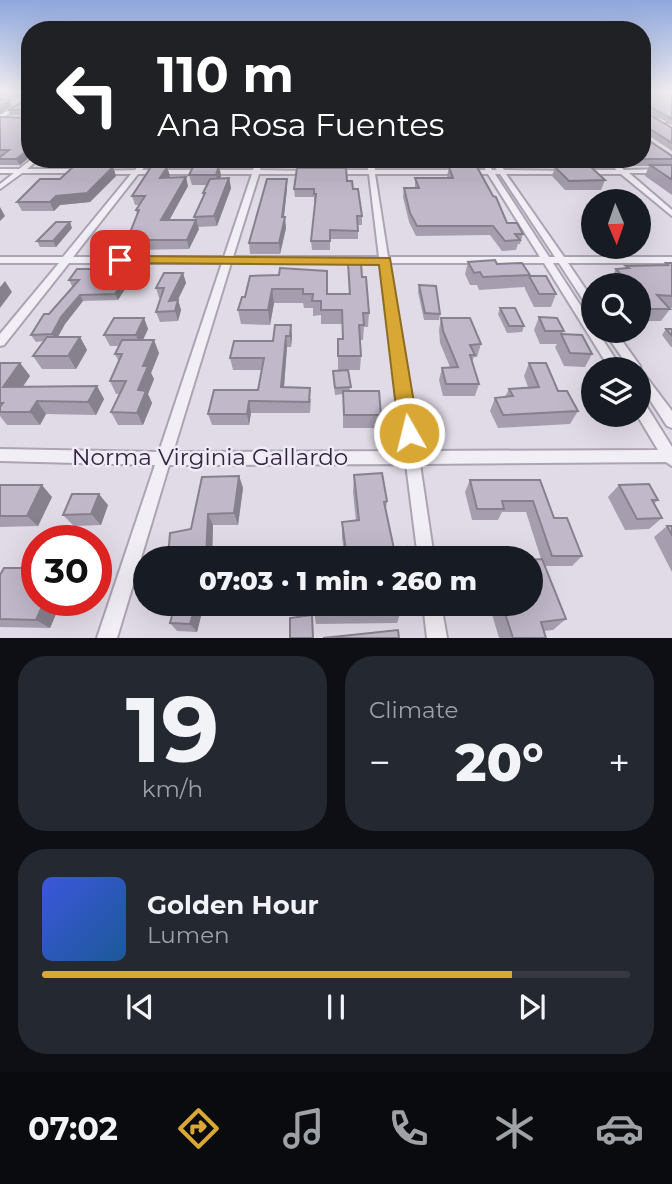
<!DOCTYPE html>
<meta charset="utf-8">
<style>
body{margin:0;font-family:Montserrat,sans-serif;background:#242831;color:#f1f3f6;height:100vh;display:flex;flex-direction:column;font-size:26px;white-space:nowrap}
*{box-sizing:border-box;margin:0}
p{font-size:23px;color:#9ea1a6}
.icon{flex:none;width:38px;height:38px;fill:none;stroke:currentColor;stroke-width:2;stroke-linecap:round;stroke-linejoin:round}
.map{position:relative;height:638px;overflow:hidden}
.side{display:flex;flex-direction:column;gap:18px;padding:18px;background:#0d0f14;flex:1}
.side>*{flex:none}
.hud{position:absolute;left:21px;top:21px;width:630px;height:147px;border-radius:28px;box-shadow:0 7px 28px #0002;background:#202124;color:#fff;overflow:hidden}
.needle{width:46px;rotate:178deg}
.buttons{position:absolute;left:581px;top:189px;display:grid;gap:14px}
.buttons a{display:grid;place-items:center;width:70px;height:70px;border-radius:50%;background:#171b24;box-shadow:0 7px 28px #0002;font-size:35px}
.speed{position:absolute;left:21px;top:525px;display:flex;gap:14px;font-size:35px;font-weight:700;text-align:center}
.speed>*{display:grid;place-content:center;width:91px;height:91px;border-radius:50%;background:#171b24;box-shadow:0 7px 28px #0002;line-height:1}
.speed .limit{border:10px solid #d22;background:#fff;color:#111}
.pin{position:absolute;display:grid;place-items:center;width:60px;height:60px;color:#fff;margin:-30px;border-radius:14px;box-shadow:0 4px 10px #0006}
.me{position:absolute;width:77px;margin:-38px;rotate:352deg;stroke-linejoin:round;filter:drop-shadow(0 0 5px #0008)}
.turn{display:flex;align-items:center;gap:24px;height:147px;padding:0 21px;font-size:32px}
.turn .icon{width:91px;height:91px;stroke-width:2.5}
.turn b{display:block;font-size:49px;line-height:60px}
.big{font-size:52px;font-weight:800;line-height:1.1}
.side .tile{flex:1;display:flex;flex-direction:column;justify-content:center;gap:10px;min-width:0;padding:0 24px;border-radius:28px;background:#242831}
.side .dial{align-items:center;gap:0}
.dial b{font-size:91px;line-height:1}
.song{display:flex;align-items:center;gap:21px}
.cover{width:84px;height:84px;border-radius:10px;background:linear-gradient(135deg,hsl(230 70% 55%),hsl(210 70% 35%))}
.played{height:7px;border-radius:4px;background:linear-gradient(90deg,#d8a734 80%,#363941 80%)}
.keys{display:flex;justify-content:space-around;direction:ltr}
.heat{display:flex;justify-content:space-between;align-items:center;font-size:38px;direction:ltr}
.side .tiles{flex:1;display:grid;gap:18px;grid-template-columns:1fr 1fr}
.tile:last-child{grid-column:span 2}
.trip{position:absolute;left:133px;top:546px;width:410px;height:70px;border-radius:35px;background:#171b24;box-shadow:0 7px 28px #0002;font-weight:800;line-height:70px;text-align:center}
.dock{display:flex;height:112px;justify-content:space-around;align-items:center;background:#090b0e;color:#9ea1a6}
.dock .icon{width:49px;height:49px}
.dock .active{color:#d8a734}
.dock b{font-size:32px;color:#f1f3f6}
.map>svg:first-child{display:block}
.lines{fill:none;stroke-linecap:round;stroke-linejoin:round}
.minor-casing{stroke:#aca4b4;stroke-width:4}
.minor{fill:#f2eef5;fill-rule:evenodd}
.wall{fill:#a69eae}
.shaded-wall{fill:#87818d}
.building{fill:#c1b8ca;stroke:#87818d;stroke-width:2}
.route{fill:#d8a734;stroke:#8c6d22;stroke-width:2}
.labels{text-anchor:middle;stroke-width:5;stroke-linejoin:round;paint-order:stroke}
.near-street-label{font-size:23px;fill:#31243e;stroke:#efeaf5}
</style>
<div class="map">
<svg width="672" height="638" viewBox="0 0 672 638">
<rect width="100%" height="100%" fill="#e1dbe7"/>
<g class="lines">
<g class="minor-casing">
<path id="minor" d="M30,99V102L0,119V115Z
M642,118H672V122H642Z
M32,159H39L27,169H81L84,171L81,173H22L0,189V184L14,173H0V169H19Z
M144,159H150L142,170H253L257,159H263L260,170L311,171V173L309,174H259L233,257H379L369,174H332L329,172L332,170H368L367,159H373L375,170H486L479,159H485L492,170H497L490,159H496L504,170L570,171L571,172L568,174H506L564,257H672V263H568L593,300V310L589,309L559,263H553L593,325V331H597L622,369H610L544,263H389L418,451L658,450L637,415L639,401L644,402L672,447V466L666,462L420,464L434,558H418L406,464L169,465L117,638H97L155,465L0,461V449L159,452L222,263H69L4,345L0,346V334L59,263H0V257H63L131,174H101L99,173V171L135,170ZM138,174H252L224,257H73ZM375,174H488L540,257H388ZM495,174H500L555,257H549ZM231,263H380L404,451L173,452Z
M605,159H612L624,170L672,169V173H629L672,210V216L621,174H584L581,172L584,170H617Z
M604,331H615L640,366L641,370L672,411V428L667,426L639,383V369H630Z
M423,604H441L447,638H427Z"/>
</g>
<use href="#minor" class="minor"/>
</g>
<path class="wall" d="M0,91H30V157L20,165H0V117L29,118V115H10L8,110L29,99V97L0,98Z
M642,91H672V125L643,109Z
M642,110L672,128V151L642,131Z
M672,156V195L645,176L649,166H633L625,159H642Z
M33,159H130L124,166L36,165Z
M151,159H195L192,165H153Z
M199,159H243L241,164L219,165L221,176L220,179L229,178L231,188L217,226L198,227L199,229L189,249L130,250L127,240L137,215L136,210L139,205H135L132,196L167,167L170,176L168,178L188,186L169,220H195L194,217L204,197L203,193L207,185H192L189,175L200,165Z
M274,159H356L355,164H346V166L275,165Z
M392,159H472L471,166L393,164Z
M515,159H593L592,162H580L579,166L520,165Z
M113,167L116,176L90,202L60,205L54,211H22L17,202L60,179Z
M449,167L507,223L523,234L520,244H518L516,250L502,251L490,235L416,236L409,222L403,197L404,188H415V178H448L447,176Z
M555,167L605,180L601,190H565L552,176Z
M287,179V189L284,217L286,228L280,254H250L249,243Z
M347,181L353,189L362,216V225H358V239H330V250H312L311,241L315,202H314V197H295L294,189Z
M72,228L56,247H40L37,241Z
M468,262L497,264L530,275V276L556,294L551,307H534L525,289V287L479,290L477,285H470L465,274Z
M348,263L362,277L369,313L368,327H364L363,340H360L361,356L360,370H348L350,391L381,415L380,428H343V394L335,395L333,377V371L338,370V354L343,339L342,324H321V315L313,316V308H304L303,303H274L270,325L241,324L238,310L245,297L250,276L327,294H349Z
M666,263H672V308H668L670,309L661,321H642L639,317V285H614L610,280L616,269L625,268L626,266L664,265Z
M132,269L134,275L118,300L83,301L65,324L58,337H80L87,350L76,369H42L33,356L44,341L36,342L31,335L73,286H72L69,280Z
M183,273L186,283L178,300L181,310L178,321L160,322L156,312L161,298H159L156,288Z
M419,285L440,314L439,320H424L418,292Z
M500,308L524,326L522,332L507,333L498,314Z
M539,317L564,331L562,334L592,354L585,367L564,366L555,347L557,344H540L534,330Z
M144,318L148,329L143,340L159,353L151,373L154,379L148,394L152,403L143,425H118L111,412L120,394H116L110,381L119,362L115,354L119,346H110L104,335Z
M441,318L481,344L477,357H474L472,362L479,384L475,396H443L439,380L442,368L450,367L440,343L439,330Z
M275,325L292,336L291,347H287L284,387L311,399L310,413H251L249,425H212L208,414L258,390L262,370H233L230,358L273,341Z
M666,329H672V347H671L662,335Z
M0,363H20L30,376L22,387L97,386L104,399L96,415L46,414L40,425H7L0,416Z
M529,363L578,411L570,424L498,428L490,411L495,398L505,397L509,389L528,387L524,376Z
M354,475L387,501L386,509L394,549L409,558H345L342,538V522L356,521L353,492Z
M239,476L243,488L238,525H213L212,558H168L191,529Z
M470,480H540L554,518L582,556L572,566H545L566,619L553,630L544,631L546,638H499L489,604H530L541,559L526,512H502L498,520H472L465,492Z
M0,485L52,497L38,526L0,527Z
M619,485L658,500L654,504L662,518L649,529L625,530L608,497Z
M108,505L101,525L74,526L63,515Z
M667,526H672V572L654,537Z
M0,575L37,600H62L50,628L0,627Z
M175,604H204L197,632L177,631L170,623Z
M401,611L397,623L316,624L314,612Z"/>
<path class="shaded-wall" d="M10,100L12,105L0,114V106Z
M27,151L30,157L20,165L16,159Z
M123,159H130L124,166L122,160Z
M219,165L221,176L218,185L216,175Z
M113,167L116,176L90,202L60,205L54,211L50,202L56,196Z
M167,167L170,176L163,187L160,178Z
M186,177L188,186L164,230L161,220Z
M229,178L231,188L217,226L214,216Z
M287,179V189L283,224L285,217L286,228L280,254L279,243Z
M0,207L5,216L0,221Z
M196,220L199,229L189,249L187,240Z
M70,222L72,228L56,247L53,241Z
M132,269L134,275L118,300L115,294Z
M183,273L186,283L172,311L169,301Z
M5,281L12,292L0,308V287Z
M272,289L274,303L270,325L268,310Z
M80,295L83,301L65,324L56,340L52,334L61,317Z
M178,300L181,310L178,321L175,311Z
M144,318L148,329L140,346L136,335Z
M291,325L292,336L291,347L290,336Z
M286,336L287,347L283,399L281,387Z
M80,337L87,350L76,369L68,356Z
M154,340L159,353L151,373L154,379L148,394L152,403L143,425L137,413L138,390L143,366Z
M20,363L30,376L14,400L3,387Z
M97,386L104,399L96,415L88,402Z
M37,401L46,414L40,425L30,412Z
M249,401L251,413L249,425L247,414Z
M239,476L243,488L238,525L234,513Z
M42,485L52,497L38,526L27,516Z
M99,494L108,505L101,525L91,514Z
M208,514L213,525L212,558H206Z
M37,574V595L29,590Z
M45,600H62L50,628L36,620Z
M196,604H204L197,632L190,624Z"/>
<path class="building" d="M0,91H30V151H27L16,159H0V157L9,150H0V117L29,118L28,110H8L29,99L30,92L0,93Z
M642,91H672V119L645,104L642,105Z
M0,99L10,100L0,106Z
M642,110L672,128V143L642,124Z
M642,140H648L672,156V159H642Z
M47,159H123L122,160Z
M194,165H219L216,175H189Z
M650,165H672V179H671Z
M73,167H113L87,193L56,196L50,202H17L40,179H60Z
M151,167H167L160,178L186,177L161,220H196L187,240H127L139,210H136L145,196H132Z
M449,167H477L493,196L496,197L507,223H517L523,234H515L520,240L505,241L493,226H417L410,213L404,188H419L415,178H453Z
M555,167H591L605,180L569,181Z
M297,168H346L347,181H352L353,189H358L362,216H357L358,231L330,230V241H311L316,194H314V189H294Z
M229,178L214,216L194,217L205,193H203L210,179Z
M267,179H287L282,217H285L279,243H249Z
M56,222H70L53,241H37Z
M495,260L497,264L522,263L530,275L483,277L480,272L474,273L468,262Z
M348,263H361L362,277H366L369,313H363L364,325H359L361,356H338V339H343L342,310H321V301H312L313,294H303V289H272L268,310H238L242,297H245L250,276L279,275L280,268L327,271V294H350Z
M666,263H672V296L657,295L670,309H650L639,296V285H630L616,269L629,268L626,266L668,265Z
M77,269H132L115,294L80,295L61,317L52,334L31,335L44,314H49L79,280H69Z
M164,273H183L169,301L178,300L175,311L156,312L164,288H156Z
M529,276H546L556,294H539Z
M419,285L436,286L440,314L425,313Z
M500,308H515L524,326H509Z
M539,317L557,318L564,331H545Z
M114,318H144L136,335H104Z
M441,318H470L481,344L470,345L475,355H470L479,384H446L442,368L458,367L443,331Z
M275,325H291L290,336H286L281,387L310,388L309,402L249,401L247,414H208L214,390H258L264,358H230L234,341H273Z
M666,329H672V336Z
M561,334L582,335L592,354L570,353Z
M47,337H80L68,356H33Z
M122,340H154L143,366H148L138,390L146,391L137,413L111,412L126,381H110L122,354H115Z
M0,363H20L3,387L97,386L88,402L37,401L30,412H0V407L3,403H0Z
M529,363H546L558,391H567L578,411L503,415L495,398L513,396L509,389L539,387Z
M348,370L351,387L335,388L333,371Z
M343,391H379L381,415H344Z
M382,473L387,501L384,502L394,549L407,547L409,558H347L342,522L359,520L354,475Z
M239,476L234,513L208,514L206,558H168L170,533L191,529L202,477Z
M470,480H540L554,518H567L582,556H552L533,501H502L504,509H477Z
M649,484L658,500H652L662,518L637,519L619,485Z
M0,485H42L27,516H0Z
M72,494H99L91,514L63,515Z
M667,526H672V535Z
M542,559L566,619L541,622L546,638H513L502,604H530V560Z
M4,568H37V574L29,590H37V600H45L36,620L0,619V575Z
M175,604H196L190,624L170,623Z
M314,604H400L401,611L314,612Z
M312,615L313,638H290V618Z
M398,630L399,638H323Z"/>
<linearGradient id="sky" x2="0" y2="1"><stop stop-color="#8ea7dc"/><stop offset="0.51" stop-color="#f2eff4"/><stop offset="1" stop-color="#f2eff4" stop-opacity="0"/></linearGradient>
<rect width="672" height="180" fill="url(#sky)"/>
<path class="route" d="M120,256L390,258L419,433L416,440L409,442L402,440L399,433L379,265L115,263V257Z"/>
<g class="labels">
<g class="near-street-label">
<text x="210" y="465">Norma Virginia Gallardo</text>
</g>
</g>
</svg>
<div class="buttons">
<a><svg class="needle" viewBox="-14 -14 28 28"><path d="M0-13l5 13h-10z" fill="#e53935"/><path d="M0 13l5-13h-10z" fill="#9ea1a6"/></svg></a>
<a><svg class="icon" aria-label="search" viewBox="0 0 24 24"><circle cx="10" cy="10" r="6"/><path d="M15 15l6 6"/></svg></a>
<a><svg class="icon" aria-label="layers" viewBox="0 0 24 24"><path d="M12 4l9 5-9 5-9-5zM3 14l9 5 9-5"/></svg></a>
</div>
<div class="speed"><div class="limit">30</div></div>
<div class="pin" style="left:120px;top:260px;background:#d93025"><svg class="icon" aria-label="arrive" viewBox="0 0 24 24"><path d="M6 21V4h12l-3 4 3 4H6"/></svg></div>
<svg class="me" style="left:409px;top:433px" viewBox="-20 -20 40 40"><circle r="17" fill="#d8a734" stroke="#fff" stroke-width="3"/><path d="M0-11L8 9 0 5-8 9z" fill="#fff"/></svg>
<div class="trip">07:03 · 1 min · 260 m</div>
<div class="hud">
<div class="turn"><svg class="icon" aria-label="left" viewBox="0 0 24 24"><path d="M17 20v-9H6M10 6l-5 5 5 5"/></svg><div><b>110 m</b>Ana Rosa Fuentes</div></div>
</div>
</div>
<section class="side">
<div class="tiles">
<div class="tile dial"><b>19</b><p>km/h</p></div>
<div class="tile"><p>Climate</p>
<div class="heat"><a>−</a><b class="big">20°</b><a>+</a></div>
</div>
<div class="tile">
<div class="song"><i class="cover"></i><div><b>Golden Hour</b><p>Lumen</p></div></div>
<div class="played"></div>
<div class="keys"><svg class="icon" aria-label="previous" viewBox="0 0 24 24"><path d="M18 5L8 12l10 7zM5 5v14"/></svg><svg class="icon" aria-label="pause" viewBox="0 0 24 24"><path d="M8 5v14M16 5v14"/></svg><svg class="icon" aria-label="next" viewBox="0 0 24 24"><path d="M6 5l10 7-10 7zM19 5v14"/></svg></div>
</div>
</div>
</section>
<nav class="dock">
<b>07:02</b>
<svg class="icon active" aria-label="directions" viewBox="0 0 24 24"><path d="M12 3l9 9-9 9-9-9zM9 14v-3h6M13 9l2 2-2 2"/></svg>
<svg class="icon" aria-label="music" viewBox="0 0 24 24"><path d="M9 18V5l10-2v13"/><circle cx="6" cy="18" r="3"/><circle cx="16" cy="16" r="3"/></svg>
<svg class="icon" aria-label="phone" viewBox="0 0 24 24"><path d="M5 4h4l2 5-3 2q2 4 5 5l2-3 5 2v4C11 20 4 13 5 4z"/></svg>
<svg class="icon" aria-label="climate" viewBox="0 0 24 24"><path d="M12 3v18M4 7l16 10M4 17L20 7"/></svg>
<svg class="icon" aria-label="car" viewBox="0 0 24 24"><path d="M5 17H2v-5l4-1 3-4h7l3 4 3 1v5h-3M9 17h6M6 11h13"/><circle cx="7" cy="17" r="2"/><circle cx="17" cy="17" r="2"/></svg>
</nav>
